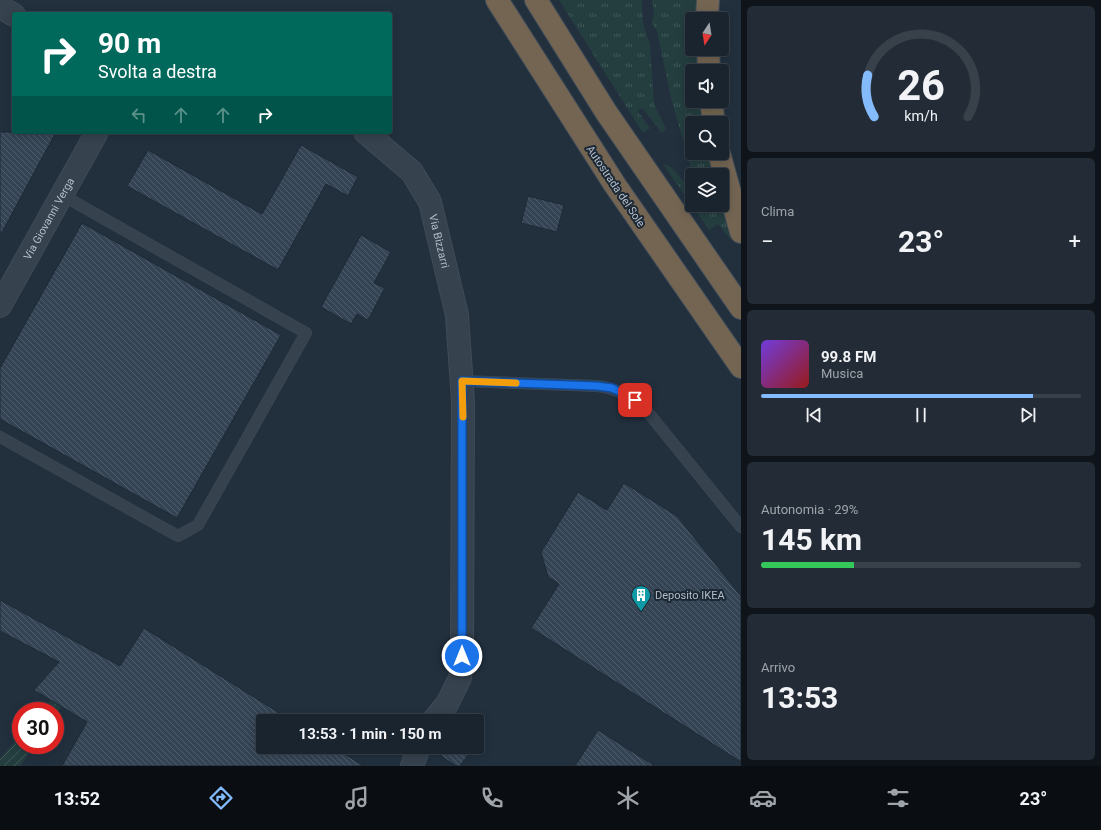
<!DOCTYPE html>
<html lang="it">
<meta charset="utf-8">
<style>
body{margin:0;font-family:Roboto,sans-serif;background:#232c36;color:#f1f3f6;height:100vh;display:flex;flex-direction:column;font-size:15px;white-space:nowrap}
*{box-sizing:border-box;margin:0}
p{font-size:13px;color:#9fa4aa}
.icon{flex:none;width:22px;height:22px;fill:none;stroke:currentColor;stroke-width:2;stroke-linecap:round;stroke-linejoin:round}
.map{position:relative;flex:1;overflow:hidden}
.details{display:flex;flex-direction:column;gap:6px;padding:6px;background:#0e1419;width:360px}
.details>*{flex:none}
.guide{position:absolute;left:12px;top:12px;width:380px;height:122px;border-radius:4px;box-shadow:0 2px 10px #0003,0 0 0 1px #38414a;background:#00695c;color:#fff;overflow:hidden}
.needle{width:26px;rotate:192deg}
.tools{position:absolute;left:685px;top:12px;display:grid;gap:8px}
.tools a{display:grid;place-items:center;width:44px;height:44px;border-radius:4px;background:#1a242e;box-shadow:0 2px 10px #0003,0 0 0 1px #38414a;font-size:20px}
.speed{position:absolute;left:12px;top:702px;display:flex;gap:8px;font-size:20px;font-weight:700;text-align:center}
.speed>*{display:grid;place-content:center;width:52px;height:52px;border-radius:50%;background:#1a242e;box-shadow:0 2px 10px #0003,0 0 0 1px #38414a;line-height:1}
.speed .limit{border:6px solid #d22;background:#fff;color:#111}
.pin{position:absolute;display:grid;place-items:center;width:34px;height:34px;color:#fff;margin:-17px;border-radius:8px;box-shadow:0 2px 6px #0006}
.me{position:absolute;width:44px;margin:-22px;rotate:0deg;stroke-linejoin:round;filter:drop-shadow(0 0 3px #0008)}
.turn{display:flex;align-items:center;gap:14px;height:84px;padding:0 20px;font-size:18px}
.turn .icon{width:52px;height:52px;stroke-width:2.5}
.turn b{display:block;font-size:28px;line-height:34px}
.lanes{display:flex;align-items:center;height:38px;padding:0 20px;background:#0003;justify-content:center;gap:20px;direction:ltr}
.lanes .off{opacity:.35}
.big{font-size:30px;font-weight:700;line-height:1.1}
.details .tile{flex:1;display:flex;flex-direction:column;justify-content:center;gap:6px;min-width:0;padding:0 14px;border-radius:6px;background:#232c36}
.details .dial{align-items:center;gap:0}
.dial svg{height:104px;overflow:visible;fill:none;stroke:#38414a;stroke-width:7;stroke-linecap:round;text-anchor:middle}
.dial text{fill:#f1f3f6;stroke:none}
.song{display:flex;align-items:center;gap:12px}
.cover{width:48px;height:48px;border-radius:6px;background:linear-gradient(135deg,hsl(260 70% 55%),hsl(0 70% 35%))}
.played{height:4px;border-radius:2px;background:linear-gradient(90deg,#84bbfc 85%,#38414a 85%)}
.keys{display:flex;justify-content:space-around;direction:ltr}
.heat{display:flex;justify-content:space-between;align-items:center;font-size:22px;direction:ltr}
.charge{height:6px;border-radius:3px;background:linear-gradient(90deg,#34c759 29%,#38414a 0)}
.trip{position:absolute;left:256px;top:714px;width:228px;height:40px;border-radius:4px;background:#1a242e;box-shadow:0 2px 10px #0003,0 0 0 1px #38414a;font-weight:700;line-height:40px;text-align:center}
.tabs{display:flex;height:64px;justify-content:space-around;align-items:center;background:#0a0e12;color:#9fa4aa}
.tabs .icon{width:28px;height:28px}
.tabs .current{color:#84bbfc}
.tabs b{font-size:18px;color:#f1f3f6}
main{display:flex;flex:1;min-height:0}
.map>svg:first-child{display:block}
.grass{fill:url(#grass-tufts)}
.garden{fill:url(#garden-furrows)}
.building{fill:url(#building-back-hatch);stroke:#1d2935}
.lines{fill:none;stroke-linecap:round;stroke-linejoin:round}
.service-casing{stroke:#3f4b57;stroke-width:12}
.minor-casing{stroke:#3f4b57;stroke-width:24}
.motorway-casing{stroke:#414d59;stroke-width:24}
.service{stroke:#36424e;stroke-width:11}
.minor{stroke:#36424e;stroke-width:22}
.motorway{stroke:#746553;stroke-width:22}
.route-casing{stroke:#114b97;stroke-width:10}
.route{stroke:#1a73e8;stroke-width:7}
.slow{stroke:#f59e0b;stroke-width:7}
.labels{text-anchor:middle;stroke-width:4;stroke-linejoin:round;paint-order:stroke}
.street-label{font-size:11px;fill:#b2bdc9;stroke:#1b2733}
.poi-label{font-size:11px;fill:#b2bdc9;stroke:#1b2733;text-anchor:start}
</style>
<main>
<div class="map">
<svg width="741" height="766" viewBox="0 0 741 766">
<defs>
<pattern id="grass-tufts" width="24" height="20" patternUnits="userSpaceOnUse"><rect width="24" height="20" fill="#243e3f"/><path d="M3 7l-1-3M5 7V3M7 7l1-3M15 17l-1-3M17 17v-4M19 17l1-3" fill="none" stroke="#415859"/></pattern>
<pattern id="garden-furrows" width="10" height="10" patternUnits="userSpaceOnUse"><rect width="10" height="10" fill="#243e3f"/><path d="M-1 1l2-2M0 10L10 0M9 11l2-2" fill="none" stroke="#415859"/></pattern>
<pattern id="building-back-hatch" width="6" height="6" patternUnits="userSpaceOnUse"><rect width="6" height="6" fill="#344454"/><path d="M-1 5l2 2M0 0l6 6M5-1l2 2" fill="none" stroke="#4f5d6b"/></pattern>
</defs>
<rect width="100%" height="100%" fill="#22303e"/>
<path class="grass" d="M559,0H642L643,23L650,45L654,104L666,129L662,133L643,109L637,110L650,128L643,133Z
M652,0H697V19H692V49H697L698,71H692V101H700L702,123H692V153H709L714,175H693L671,98L657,31L652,23L654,10Z
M663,164L671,167L687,185L692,178V205H722L730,239L718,224L709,230Z"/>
<path class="garden" d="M51,700L62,706L55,716V711H41Z
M21,734V745H35L20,766H0V759Z"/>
<path class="building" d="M0,132H56L0,236Z
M301,145L358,177L348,196L326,184L278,270L127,186L148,150L262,214Z
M528,196L564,205L557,232L521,223Z
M82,223L281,335L177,518L0,419V368Z
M361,235L391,252L374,283L385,288L368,320L357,314L351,324L321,307Z
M624,483L677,516L741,596V762L531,628L559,584L548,577L541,552L578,492L607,510Z
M0,600L120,666L144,628L292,721H263V747H334L364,766H62L87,722L34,690L59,662L0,631Z
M477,725L485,731L477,742Z
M598,730L655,766H575Z
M447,747H474L460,766H456L441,756Z"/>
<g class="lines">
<g class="service-casing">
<path id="service" d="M462,381L597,386C615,388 627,395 642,405L741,527
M0,437L178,536L198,525L306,333L62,195"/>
</g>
<g class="minor-casing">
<g id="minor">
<path d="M0,7L14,15"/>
<path id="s1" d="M365,132L412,172L430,202L457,315L463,402L462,656L460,678L447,704L433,721"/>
<path id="s2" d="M0,306L97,132"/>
<path d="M412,766L419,747"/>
</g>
</g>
<g class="motorway-casing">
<path id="motorway" d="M497,0L615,185L741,367
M536,0L606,112L741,308
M707,19L708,0
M708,49L709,71
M711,101L714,123
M719,153L741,232"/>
</g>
<use href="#service" class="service"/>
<use href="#minor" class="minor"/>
<use href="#motorway" class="motorway"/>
</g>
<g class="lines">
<g class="route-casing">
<path id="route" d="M462,656V381L597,386L612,388L635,400"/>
</g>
<use href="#route" class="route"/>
<path class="slow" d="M463,417L462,381L516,383"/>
</g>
<defs>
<g id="building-pin" transform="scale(1)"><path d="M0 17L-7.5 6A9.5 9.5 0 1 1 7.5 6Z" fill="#0f9aa8" stroke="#1b2733"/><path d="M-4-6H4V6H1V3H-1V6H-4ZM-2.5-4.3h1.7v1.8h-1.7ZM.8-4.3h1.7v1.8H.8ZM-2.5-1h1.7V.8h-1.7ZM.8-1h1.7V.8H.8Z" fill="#fff"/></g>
</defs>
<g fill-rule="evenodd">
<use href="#building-pin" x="641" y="595"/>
</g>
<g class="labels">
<g class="street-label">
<text transform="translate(616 186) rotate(56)" y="4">Autostrada del Sole</text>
<text dy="4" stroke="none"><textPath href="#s2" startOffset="100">Via Giovanni Verga</textPath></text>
<text dy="4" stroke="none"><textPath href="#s1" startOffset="137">Via Bizzarri</textPath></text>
</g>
<g class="poi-label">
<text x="655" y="599">Deposito IKEA</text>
</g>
</g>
</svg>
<div class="tools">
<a><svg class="needle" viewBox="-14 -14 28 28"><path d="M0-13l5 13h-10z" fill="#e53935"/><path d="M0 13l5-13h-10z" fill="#9fa4aa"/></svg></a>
<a><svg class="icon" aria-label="sound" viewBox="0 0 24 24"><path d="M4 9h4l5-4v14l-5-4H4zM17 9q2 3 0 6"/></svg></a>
<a><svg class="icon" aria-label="search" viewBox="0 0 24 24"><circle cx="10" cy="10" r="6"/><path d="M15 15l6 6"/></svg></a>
<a><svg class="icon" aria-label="layers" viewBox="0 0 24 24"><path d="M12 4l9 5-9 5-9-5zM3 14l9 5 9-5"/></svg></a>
</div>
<div class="speed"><div class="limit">30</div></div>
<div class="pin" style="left:635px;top:400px;background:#d93025"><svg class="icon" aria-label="arrive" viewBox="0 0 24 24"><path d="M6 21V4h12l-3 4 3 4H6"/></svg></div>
<svg class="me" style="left:462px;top:656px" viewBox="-20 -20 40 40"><circle r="17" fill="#1a73e8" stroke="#fff" stroke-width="3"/><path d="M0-11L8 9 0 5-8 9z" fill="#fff"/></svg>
<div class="trip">13:53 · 1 min · 150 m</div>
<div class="guide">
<div class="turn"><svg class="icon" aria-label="right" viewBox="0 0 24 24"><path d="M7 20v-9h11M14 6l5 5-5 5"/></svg><div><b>90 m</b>Svolta a destra</div></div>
<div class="lanes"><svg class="icon off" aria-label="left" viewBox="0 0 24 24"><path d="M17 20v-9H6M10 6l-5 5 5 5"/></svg><svg class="icon off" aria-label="ahead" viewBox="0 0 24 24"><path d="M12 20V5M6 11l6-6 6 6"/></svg><svg class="icon off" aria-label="ahead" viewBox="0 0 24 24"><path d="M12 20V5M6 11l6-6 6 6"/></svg><svg class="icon" aria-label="right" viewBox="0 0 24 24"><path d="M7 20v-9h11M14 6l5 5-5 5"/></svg></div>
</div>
</div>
<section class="details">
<div class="tile dial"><svg viewBox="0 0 100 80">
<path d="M14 69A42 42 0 1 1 86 69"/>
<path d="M14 69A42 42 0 0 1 9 37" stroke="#84bbfc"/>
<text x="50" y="56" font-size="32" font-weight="700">26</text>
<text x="50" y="72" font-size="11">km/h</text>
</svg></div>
<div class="tile"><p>Clima</p>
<div class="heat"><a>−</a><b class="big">23°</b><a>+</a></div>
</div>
<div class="tile">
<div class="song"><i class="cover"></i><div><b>99.8 FM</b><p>Musica</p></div></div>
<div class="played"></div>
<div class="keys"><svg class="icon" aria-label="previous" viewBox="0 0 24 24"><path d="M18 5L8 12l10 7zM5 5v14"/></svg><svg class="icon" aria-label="pause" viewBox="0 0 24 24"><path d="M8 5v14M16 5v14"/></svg><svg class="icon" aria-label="next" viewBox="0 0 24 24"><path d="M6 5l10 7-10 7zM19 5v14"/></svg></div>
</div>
<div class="tile"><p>Autonomia · 29%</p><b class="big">145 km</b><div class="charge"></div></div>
<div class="tile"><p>Arrivo</p><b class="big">13:53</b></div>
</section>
</main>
<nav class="tabs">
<b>13:52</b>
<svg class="icon current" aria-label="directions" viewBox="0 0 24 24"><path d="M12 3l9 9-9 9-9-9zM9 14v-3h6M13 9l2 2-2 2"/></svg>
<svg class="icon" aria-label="music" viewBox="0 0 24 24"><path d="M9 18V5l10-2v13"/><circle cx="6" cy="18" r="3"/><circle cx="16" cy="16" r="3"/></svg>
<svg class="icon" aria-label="phone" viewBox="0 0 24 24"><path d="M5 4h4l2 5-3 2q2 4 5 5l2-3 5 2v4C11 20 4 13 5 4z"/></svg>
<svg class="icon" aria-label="climate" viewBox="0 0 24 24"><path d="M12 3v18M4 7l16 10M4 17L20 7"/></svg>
<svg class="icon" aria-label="car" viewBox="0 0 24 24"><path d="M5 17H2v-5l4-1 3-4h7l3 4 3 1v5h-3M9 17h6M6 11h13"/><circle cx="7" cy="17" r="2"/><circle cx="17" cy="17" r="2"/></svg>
<svg class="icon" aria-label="filters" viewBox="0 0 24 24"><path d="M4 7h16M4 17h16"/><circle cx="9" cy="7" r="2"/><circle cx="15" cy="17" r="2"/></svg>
<b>23°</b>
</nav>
